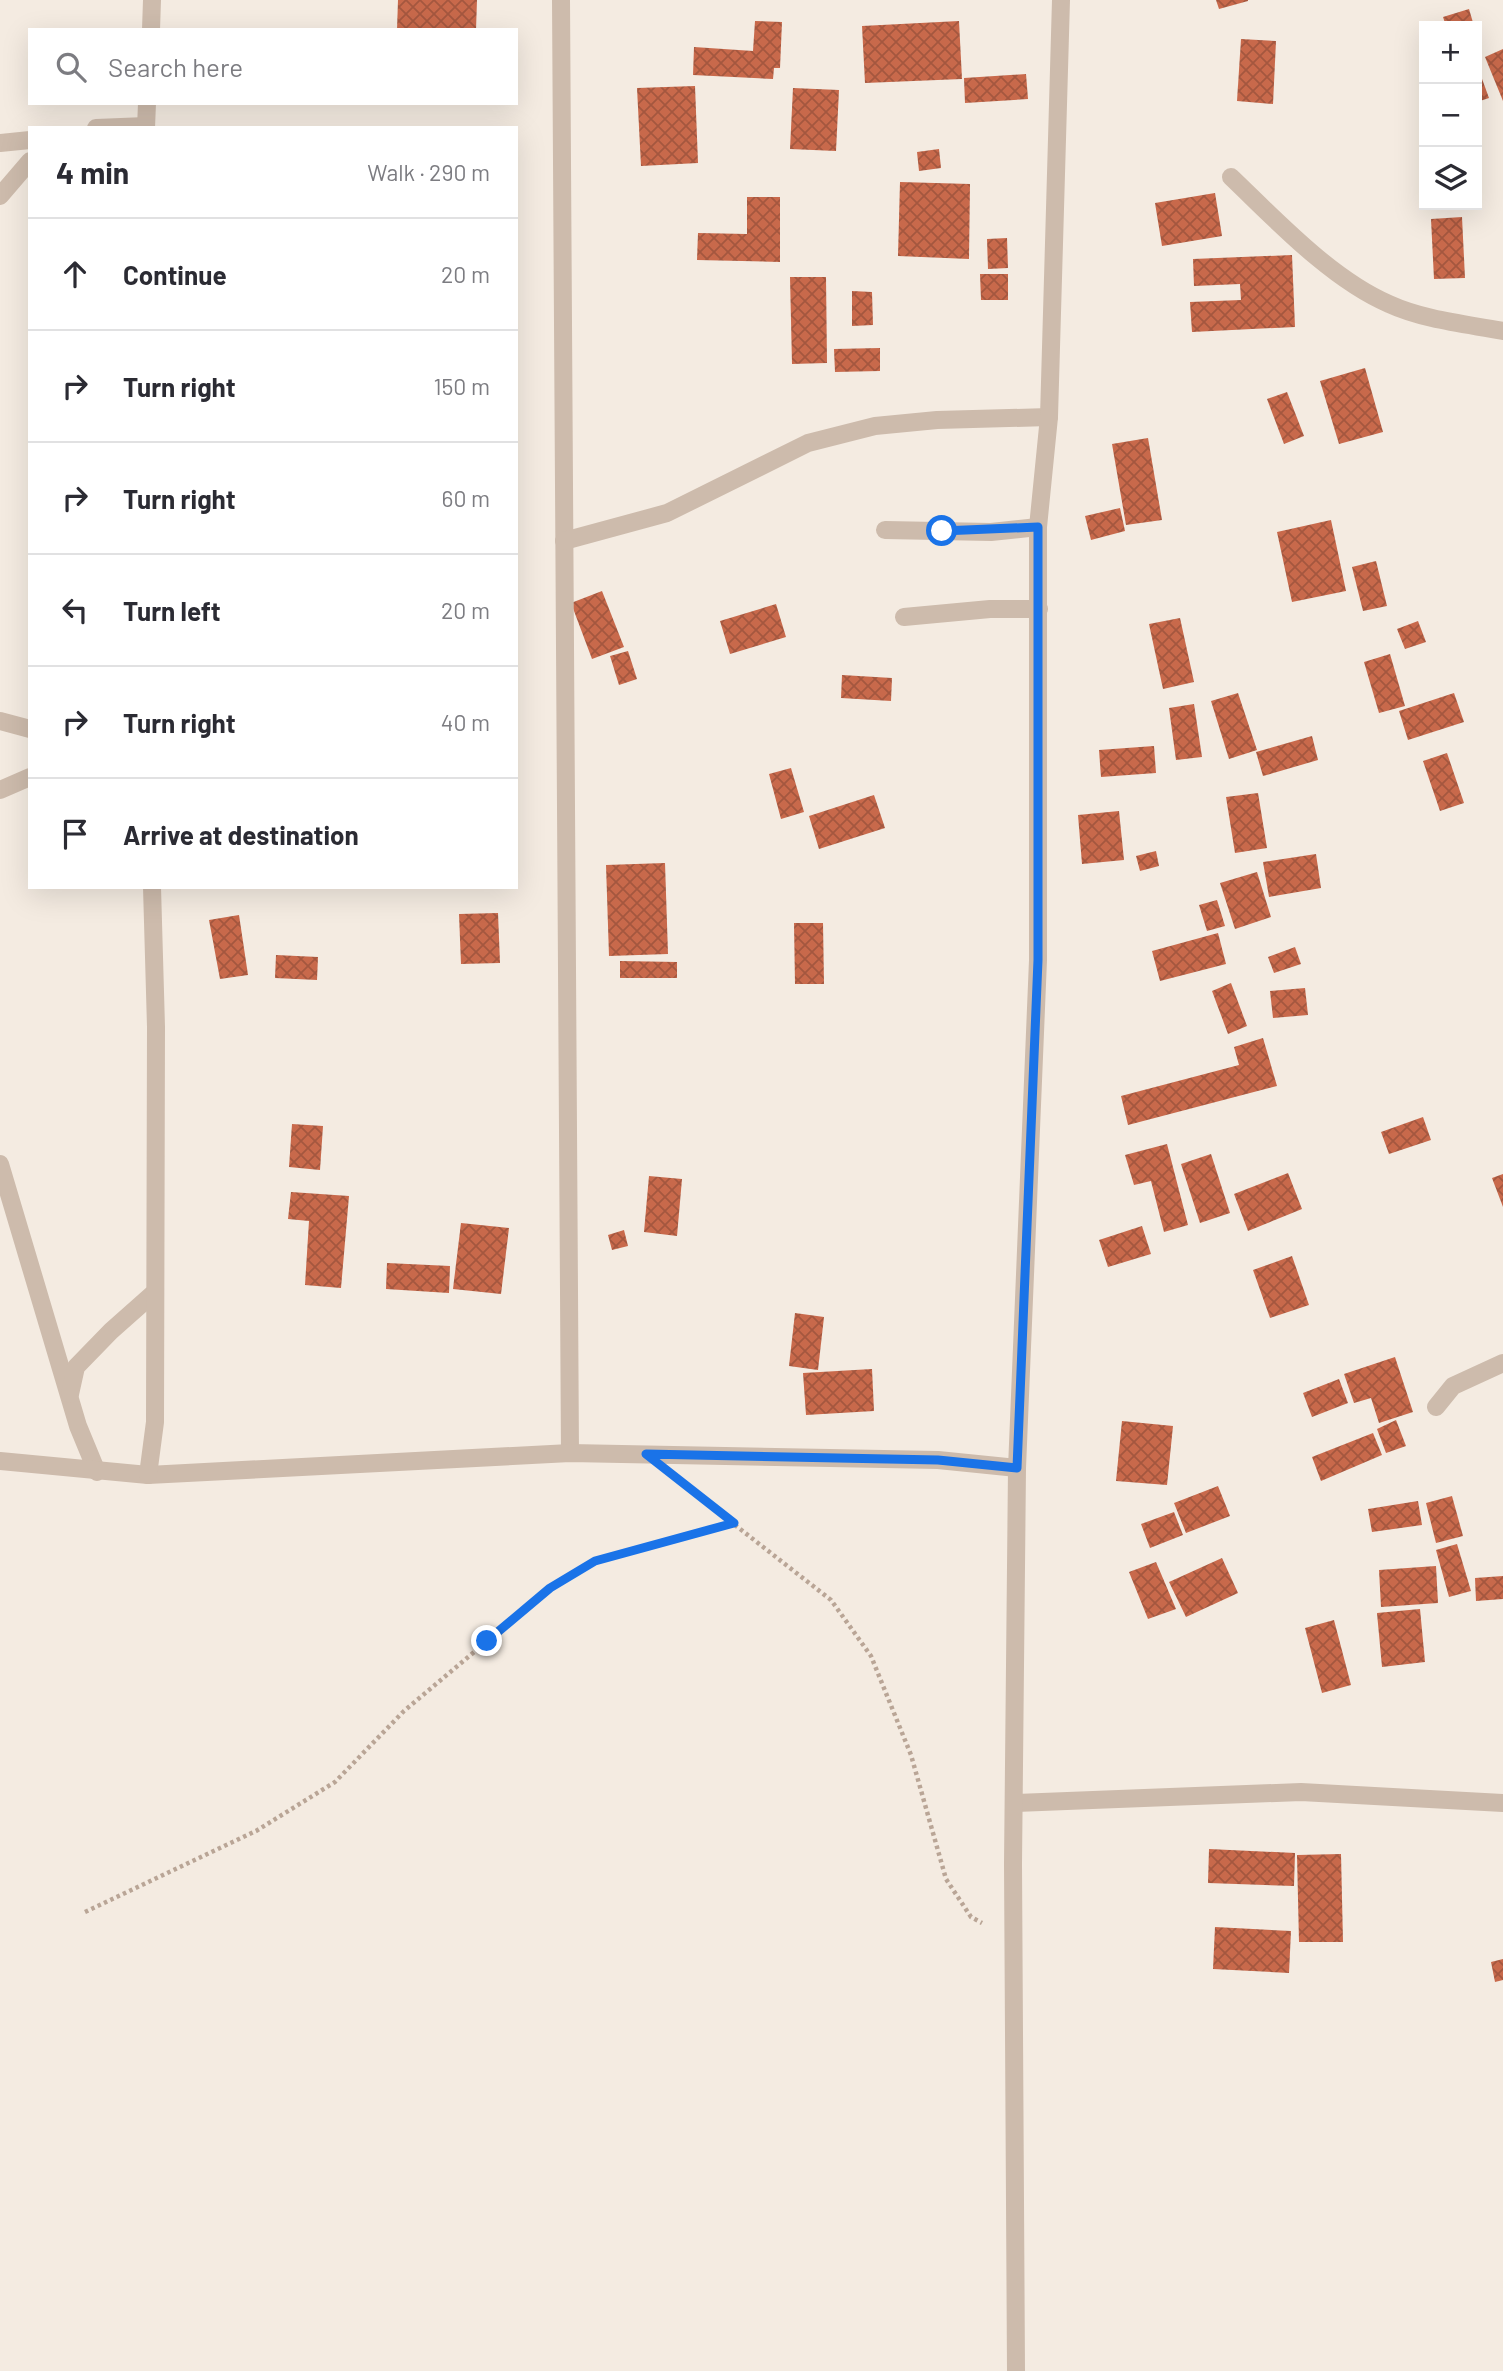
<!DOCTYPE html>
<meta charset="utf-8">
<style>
body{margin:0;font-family:Barlow,sans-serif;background:#f2f2f3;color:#2b2b33}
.controls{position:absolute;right:21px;top:21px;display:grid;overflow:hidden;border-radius:0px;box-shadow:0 7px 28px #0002}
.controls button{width:63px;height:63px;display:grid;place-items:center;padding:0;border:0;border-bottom:2px solid #e1e1e2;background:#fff;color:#2b2b33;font:35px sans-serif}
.stop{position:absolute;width:21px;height:21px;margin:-16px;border:5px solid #1a73e8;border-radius:50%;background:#fff}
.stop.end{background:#1a73e8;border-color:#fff;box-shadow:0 2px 7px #0008}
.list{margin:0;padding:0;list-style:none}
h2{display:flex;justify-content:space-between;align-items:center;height:91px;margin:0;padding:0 28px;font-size:30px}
h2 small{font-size:23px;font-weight:400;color:#7c7c81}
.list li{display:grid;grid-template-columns:46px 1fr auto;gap:21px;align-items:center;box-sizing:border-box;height:112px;padding:0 28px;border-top:2px solid #e1e1e2}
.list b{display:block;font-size:26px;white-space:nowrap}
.list em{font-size:23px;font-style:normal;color:#7c7c81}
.icon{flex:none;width:38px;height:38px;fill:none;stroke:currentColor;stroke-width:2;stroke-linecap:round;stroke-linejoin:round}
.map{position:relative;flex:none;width:1503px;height:2371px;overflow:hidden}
.search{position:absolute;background:#fff;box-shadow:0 7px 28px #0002;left:28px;top:28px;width:490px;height:77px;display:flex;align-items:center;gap:18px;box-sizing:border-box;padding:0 24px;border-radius:0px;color:#7c7c81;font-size:26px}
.panel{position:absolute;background:#fff;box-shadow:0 7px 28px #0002;left:28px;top:126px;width:490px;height:763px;border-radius:0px}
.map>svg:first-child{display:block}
</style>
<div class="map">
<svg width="1503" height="2371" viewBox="0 0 1503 2371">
<defs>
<pattern id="building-cross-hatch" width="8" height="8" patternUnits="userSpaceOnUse" patternTransform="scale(1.75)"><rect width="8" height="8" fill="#c8694b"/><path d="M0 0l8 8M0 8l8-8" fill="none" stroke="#a4573f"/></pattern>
</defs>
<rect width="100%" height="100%" fill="#f4ebe1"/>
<g fill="url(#building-cross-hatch)">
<polygon points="398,0 477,0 476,30 397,30"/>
<polygon points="1216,0 1248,0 1248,1 1219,9"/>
<polygon points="1469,9 1474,26 1446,26 1443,17"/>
<polygon points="755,21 782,22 780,68 774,68 773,79 693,75 694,47 753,51"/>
<polygon points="959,21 962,79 865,83 862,26"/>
<polygon points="1241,39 1276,41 1273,104 1237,101"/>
<polygon points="1503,49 1503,101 1485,57"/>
<polygon points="1477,65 1489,98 1477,102"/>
<polygon points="1026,74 1028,99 965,103 964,78"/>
<polygon points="695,86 698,163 641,166 637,88"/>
<polygon points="793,88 839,90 836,151 790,149"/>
<polygon points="939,149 941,168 919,171 917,152"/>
<polygon points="900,182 970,184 969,259 898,256"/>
<polygon points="1215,193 1222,236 1162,246 1155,203"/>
<polygon points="747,197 780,197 780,262 697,260 698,233 747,234"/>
<polygon points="1462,217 1465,278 1434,279 1431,219"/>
<polygon points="1007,238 1008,268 988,269 987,239"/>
<polygon points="1292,255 1295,327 1192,332 1190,302 1241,300 1240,284 1194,286 1193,259"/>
<polygon points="980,274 1008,274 1008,300 981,300"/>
<polygon points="790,277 826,277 827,363 792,364"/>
<polygon points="852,291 872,292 873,325 852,326"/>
<polygon points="880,348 880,371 835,372 834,349"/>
<polygon points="1365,368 1383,432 1339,444 1320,381"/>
<polygon points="1287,392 1304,436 1284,444 1267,399"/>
<polygon points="1148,438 1162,520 1126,525 1112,444"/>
<polygon points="1120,508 1125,531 1091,540 1085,516"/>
<polygon points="1331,520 1346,591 1292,602 1277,532"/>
<polygon points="1376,561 1387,606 1363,611 1352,567"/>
<polygon points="602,591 624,647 592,659 571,603"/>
<polygon points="776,604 786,637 730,654 720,621"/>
<polygon points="1180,618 1194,682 1163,689 1149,624"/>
<polygon points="1418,621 1426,642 1405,649 1397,629"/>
<polygon points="628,651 637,679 619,685 610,656"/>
<polygon points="1390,654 1405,706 1379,713 1364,662"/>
<polygon points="842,675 892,678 891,701 841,698"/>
<polygon points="1238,693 1257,750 1229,759 1211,701"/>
<polygon points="1454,693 1464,722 1408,740 1399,711"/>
<polygon points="1194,704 1202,757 1176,760 1169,708"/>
<polygon points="1312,736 1318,760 1263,776 1256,752"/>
<polygon points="1154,746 1156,773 1101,777 1099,750"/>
<polygon points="1447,753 1464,803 1440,811 1423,761"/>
<polygon points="791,768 804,812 781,819 769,774"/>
<polygon points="1258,793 1267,848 1235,853 1226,797"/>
<polygon points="874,795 885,828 819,849 809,816"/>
<polygon points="1119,811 1124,860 1082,864 1078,815"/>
<polygon points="1156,851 1159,866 1140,871 1136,856"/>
<polygon points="1316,854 1321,888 1269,897 1263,862"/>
<polygon points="665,863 668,954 609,956 606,865"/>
<polygon points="1257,872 1271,917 1235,929 1220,883"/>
<polygon points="1217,900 1225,926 1207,931 1199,905"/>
<polygon points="498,913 500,963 461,964 459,914"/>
<polygon points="239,915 248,975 220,979 209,920"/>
<polygon points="794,923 823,923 824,984 795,984"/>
<polygon points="1218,933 1226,964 1160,981 1152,951"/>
<polygon points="1295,947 1301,964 1274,973 1268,957"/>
<polygon points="276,955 318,957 317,980 275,978"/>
<polygon points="620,961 677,962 677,978 620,978"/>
<polygon points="1231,983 1247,1026 1228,1034 1212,991"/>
<polygon points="1305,988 1308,1015 1273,1018 1270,991"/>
<polygon points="1263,1038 1277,1086 1128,1125 1121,1096 1239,1065 1234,1047"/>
<polygon points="1423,1117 1431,1140 1389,1154 1381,1132"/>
<polygon points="292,1124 323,1126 320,1170 289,1167"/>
<polygon points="1167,1144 1188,1225 1164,1232 1151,1181 1134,1185 1125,1155"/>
<polygon points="1211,1154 1230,1213 1200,1223 1181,1164"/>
<polygon points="1288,1173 1302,1209 1248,1231 1234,1194"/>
<polygon points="1503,1174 1503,1207 1492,1178"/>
<polygon points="649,1176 682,1179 677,1236 644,1232"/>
<polygon points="291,1192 349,1196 341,1288 305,1285 309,1221 288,1219"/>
<polygon points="461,1223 509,1228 501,1294 453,1289"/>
<polygon points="1142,1226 1151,1254 1108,1267 1099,1240"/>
<polygon points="624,1230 628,1246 612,1250 608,1235"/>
<polygon points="1292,1256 1309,1305 1270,1318 1253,1270"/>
<polygon points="387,1263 450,1266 449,1293 386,1289"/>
<polygon points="795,1313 824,1317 818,1370 789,1366"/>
<polygon points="1395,1357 1413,1412 1379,1423 1371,1398 1354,1403 1344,1374"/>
<polygon points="872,1369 874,1411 806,1415 803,1373"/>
<polygon points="1339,1379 1348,1403 1312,1417 1303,1393"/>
<polygon points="1396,1420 1406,1446 1386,1453 1377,1429"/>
<polygon points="1122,1421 1173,1426 1167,1485 1116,1481"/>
<polygon points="1373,1433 1382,1455 1321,1481 1312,1457"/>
<polygon points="1218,1486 1230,1516 1186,1533 1174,1503"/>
<polygon points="1452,1496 1463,1536 1436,1543 1426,1503"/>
<polygon points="1418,1501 1422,1525 1372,1532 1368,1509"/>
<polygon points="1174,1512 1183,1535 1150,1548 1141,1524"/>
<polygon points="1457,1544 1471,1591 1449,1597 1436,1550"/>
<polygon points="1222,1558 1238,1593 1186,1617 1169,1582"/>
<polygon points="1156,1562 1176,1609 1148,1619 1129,1572"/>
<polygon points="1436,1566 1438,1603 1381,1607 1379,1570"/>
<polygon points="1503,1576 1503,1599 1476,1601 1475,1578"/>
<polygon points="1420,1609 1425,1662 1382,1667 1377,1613"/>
<polygon points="1334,1620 1351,1685 1322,1693 1305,1628"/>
<polygon points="1209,1849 1295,1853 1294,1886 1208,1883"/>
<polygon points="1341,1854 1343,1942 1299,1942 1297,1855"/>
<polygon points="1215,1927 1291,1931 1289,1973 1213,1969"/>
<polygon points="1503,1959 1503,1980 1495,1982 1491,1962"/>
</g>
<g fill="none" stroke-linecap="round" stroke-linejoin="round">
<g stroke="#b9a596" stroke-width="4.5" stroke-dasharray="3.5 3.5" stroke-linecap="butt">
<polyline points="685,1486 831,1600 871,1656 911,1755 946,1879 971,1917 982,1923"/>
<polyline points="85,1912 256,1831 335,1782 404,1711 550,1588 595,1561 734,1523"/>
</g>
<g stroke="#cdbbac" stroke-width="18">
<polyline points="561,0 570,1453"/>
<polyline points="151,30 152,0"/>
<polyline points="96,128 146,126"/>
<polyline points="146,128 147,103"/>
<polyline points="0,143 30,140"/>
<path d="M1231,177C1276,220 1331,279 1389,304C1424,320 1466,324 1503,331"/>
<polyline points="0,196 30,161"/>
<polyline points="885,530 991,532 1038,527"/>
<polyline points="564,541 667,513 808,443 875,426 937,420 1049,417"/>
<polyline points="904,617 990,609 1039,609"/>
<polyline points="0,721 30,729"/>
<polyline points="0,790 30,777"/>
<polyline points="0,1164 78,1426 97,1472"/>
<polyline points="70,1394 76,1367 111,1331 155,1292"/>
<polyline points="1436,1407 1453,1386 1503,1363"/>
<polyline points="0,1461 148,1475 570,1453 938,1460 1017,1468"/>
<polyline points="148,1475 155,1422 156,1027 152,887"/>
<polyline points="1014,1803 1301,1792 1503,1803"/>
<polyline points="1016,2371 1013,1864 1017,1468 1038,960 1038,527 1049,417 1061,0"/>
</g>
</g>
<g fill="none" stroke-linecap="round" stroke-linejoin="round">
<polyline stroke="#1a73e8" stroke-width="9" points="487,1641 550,1588 595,1561 734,1523 646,1454 938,1460 1017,1468 1038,960 1038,527 942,531"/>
</g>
</svg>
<div class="controls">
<button>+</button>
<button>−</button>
<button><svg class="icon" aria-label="layers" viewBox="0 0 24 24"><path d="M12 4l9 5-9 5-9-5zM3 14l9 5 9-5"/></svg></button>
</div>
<div class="stop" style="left:942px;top:531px"></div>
<div class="stop end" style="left:487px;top:1641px"></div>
<div class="search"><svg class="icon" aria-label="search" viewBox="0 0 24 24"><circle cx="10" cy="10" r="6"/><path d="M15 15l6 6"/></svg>Search here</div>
<section class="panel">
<h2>4 min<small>Walk · 290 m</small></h2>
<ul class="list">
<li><svg class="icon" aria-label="ahead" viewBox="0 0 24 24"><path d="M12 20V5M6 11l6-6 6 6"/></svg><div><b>Continue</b></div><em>20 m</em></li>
<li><svg class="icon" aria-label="right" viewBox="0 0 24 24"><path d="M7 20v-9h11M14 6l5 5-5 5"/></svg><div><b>Turn right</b></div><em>150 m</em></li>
<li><svg class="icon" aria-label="right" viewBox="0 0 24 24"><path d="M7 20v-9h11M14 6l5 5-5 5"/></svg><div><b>Turn right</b></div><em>60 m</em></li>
<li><svg class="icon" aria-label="left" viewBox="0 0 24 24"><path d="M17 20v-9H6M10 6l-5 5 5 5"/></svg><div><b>Turn left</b></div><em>20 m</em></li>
<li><svg class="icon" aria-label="right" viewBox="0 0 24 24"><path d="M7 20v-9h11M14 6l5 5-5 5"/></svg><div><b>Turn right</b></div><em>40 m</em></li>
<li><svg class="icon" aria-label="arrive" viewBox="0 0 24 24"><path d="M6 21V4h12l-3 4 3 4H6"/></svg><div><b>Arrive at destination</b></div></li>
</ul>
</section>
</div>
